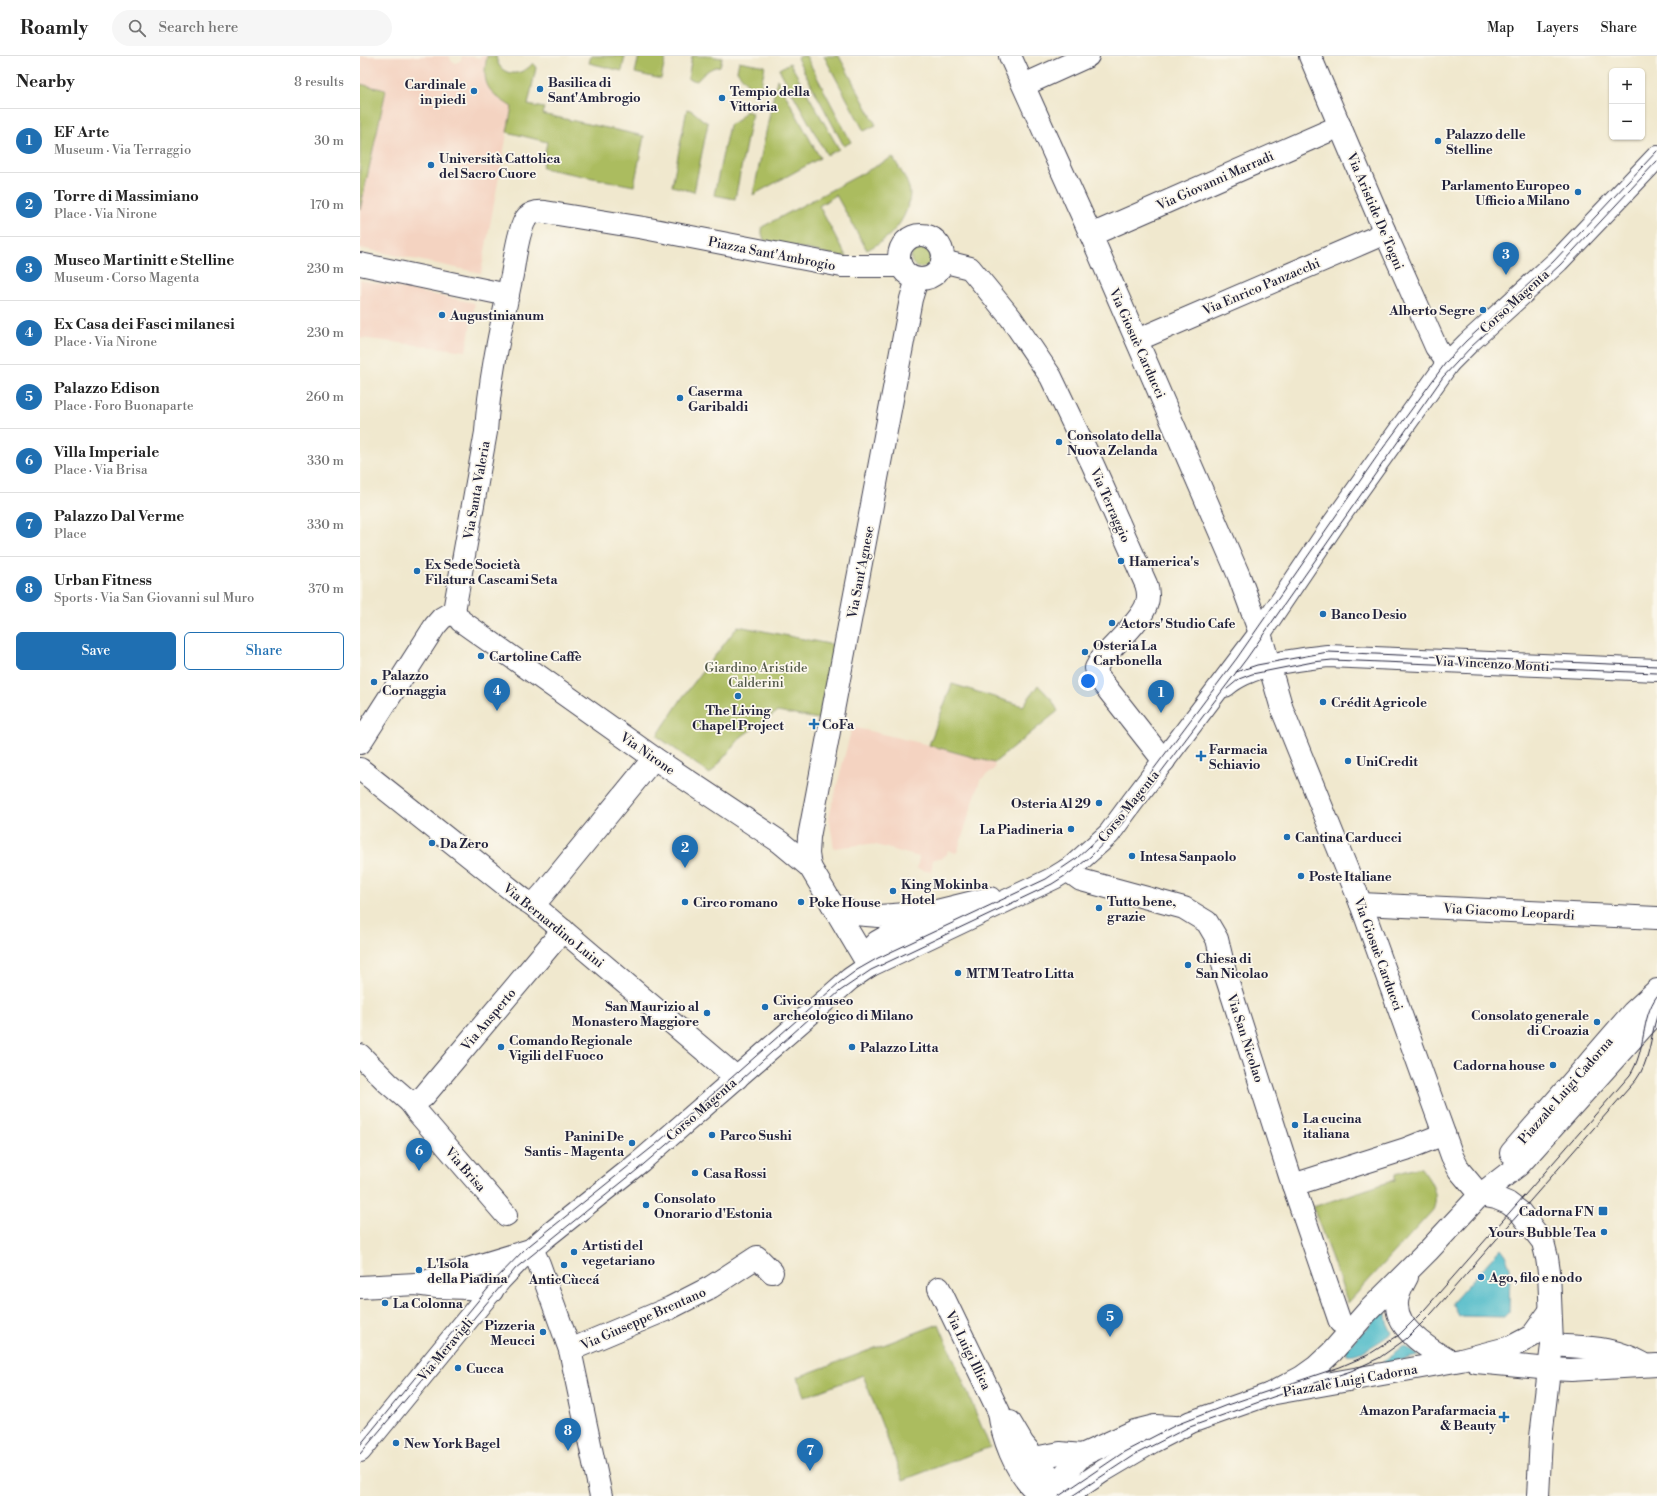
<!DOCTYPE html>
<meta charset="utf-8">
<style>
body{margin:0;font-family:"Libre Bodoni",serif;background:#f6f6f6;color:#222}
.controls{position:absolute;right:12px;top:12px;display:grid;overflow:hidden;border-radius:6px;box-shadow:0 1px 3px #0004}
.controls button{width:36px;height:36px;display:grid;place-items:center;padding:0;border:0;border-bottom:1px solid #e0e0e0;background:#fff;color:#222;font:20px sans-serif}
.you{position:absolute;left:728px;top:625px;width:14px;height:14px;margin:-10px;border:3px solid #fff;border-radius:50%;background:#1a73e8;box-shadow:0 0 0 6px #1a73e833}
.badge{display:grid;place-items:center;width:26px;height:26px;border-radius:50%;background:#1f6fb2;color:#fff;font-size:13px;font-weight:700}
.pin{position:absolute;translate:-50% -33px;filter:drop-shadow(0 1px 2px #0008)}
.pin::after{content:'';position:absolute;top:21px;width:14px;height:12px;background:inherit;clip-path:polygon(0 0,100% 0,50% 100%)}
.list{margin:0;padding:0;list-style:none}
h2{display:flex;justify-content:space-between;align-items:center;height:52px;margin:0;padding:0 16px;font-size:17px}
h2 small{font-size:13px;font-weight:400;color:#767676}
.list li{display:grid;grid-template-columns:26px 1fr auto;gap:12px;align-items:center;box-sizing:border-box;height:64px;padding:0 16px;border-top:1px solid #e0e0e0}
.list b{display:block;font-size:15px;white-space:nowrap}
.list p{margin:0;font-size:13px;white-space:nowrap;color:#767676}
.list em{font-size:13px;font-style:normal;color:#767676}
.actions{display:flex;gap:8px;padding:12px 16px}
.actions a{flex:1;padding:9px 0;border:1px solid #1f6fb2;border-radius:6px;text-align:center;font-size:14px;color:#1f6fb2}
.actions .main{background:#1f6fb2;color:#fff}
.icon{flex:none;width:22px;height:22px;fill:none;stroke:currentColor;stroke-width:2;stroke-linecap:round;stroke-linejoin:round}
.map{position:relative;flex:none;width:1297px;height:1440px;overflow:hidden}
header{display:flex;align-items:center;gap:24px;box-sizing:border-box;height:56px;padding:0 20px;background:#fff;border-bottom:1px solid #e0e0e0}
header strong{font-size:19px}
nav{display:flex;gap:22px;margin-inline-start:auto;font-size:14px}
.search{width:280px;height:36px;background:#f6f6f6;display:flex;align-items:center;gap:10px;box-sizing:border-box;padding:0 14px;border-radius:22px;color:#767676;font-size:15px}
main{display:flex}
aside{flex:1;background:#fff}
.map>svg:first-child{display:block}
</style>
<header>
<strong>Roamly</strong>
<div class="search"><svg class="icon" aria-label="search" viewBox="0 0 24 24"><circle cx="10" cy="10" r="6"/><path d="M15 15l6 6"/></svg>Search here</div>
<nav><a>Map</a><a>Layers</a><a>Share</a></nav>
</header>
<main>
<aside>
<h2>Nearby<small>8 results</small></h2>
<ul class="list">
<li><span class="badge">1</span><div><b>EF Arte</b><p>Museum · Via Terraggio</p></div><em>30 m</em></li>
<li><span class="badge">2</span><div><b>Torre di Massimiano</b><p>Place · Via Nirone</p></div><em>170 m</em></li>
<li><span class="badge">3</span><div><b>Museo Martinitt e Stelline</b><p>Museum · Corso Magenta</p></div><em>230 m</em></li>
<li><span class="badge">4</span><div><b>Ex Casa dei Fasci milanesi</b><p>Place · Via Nirone</p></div><em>230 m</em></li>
<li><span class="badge">5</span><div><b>Palazzo Edison</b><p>Place · Foro Buonaparte</p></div><em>260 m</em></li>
<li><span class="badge">6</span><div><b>Villa Imperiale</b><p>Place · Via Brisa</p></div><em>330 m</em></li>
<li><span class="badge">7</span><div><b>Palazzo Dal Verme</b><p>Place</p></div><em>330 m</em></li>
<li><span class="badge">8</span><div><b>Urban Fitness</b><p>Sports · Via San Giovanni sul Muro</p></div><em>370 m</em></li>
</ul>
<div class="actions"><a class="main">Save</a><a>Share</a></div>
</aside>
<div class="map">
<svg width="1297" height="1440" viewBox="0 0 1297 1440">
<rect width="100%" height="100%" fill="#fbf7ec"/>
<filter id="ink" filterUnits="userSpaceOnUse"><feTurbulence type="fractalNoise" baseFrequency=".025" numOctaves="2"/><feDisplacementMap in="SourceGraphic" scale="8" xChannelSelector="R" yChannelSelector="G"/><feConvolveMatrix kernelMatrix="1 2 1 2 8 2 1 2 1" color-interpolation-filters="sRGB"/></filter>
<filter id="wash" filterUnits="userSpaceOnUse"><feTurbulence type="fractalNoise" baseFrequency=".012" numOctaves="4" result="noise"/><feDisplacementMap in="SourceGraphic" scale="16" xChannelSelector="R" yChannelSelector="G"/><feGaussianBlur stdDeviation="0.9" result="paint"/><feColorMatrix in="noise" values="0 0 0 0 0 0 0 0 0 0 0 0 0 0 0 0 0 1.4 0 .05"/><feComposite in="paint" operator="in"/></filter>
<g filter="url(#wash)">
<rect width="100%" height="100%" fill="#f0e8ce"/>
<g fill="#f4d3c1">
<polygon points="0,0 89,0 92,6 96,7 101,4 102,0 120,2 121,0 127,0 124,15 145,46 152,51 121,217 0,192"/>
<polygon points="0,224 115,247 106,295 0,282"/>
<polygon points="492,671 569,689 634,707 635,712 620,724 598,794 596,797 588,794 587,798 581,803 573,803 571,816 557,813 559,801 516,789 508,788 474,792 469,761"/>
</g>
<g fill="#abbc5f" stroke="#666f4d">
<path d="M127,0H136C139,22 162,21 173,7L176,12L168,49L184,52L182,58L284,80L274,130L182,112L187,86L147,76L152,51C128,36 121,29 127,0Z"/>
<polygon points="231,0 265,0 262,15 229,7"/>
<polygon points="279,0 306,0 301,23 275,17"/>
<path d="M332,0H349L362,2L360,10C349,12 344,17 337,25L328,23Z"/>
<polygon points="442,0 446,0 491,86 484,90 437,2"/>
<polygon points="464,0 479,0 516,69 504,75"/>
<polygon points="379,5 405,10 399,39 391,37 388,29 377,15"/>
<polygon points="430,7 479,93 467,99 419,13"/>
<polygon points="417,23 460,102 393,139"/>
<polygon points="0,28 26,34 0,154"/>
<path d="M327,53C336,55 339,63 348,67L334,136L312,130Z"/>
<polygon points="386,55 392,57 375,143 354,139 369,69 378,64"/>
<path d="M533,101C538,111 546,121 549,132C551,139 549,146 547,153C539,174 526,184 507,194L476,139L459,150L487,202L404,184L402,178V171Z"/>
<circle cx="561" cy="202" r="10"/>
<polygon points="378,570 474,589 459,663 417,656 382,680 350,718 297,680 322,642"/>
<polygon points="592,628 663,650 678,629 692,644 698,655 634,707 569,689"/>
<path d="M1060,1111C1070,1123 1080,1138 1073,1154L988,1247L953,1151L1035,1124V1118Z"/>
<polygon points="579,1268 630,1391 543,1424 503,1319 444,1341 438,1321"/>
</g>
<g fill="#4dbac8" stroke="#386e82">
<polygon points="1140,1193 1146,1201 1150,1211 1149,1256 1144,1261 1099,1260 1092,1247"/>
<path d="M1025,1253L1027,1266L1032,1277C1023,1283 998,1302 987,1298L986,1293Z"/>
<polygon points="1044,1290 1058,1300 1017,1310"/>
</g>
</g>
<g filter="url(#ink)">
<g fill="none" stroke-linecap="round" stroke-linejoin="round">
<defs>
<g id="minor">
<polyline points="650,0 731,179 879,520 900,577 922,653 1001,848 1092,1100 1099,1114 1120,1139 1136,1142 1148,1147 1160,1156 1183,1186 1187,1202 1189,1216 1192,1289 1181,1381 1178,1440"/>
<polyline points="950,0 1024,174 1076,291 1088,307"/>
<polyline points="664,29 728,0"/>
<polyline points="731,179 980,70"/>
<circle cx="561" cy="201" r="22"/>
<path d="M582,205L610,212L651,262L691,321L733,409L786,528C788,534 789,540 787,547C783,563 753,590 741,603L736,612L738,621L804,705"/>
<polyline points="0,208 148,239"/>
<polyline points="777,284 1014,182 1024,174"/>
<polyline points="94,555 101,565 294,702 420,786 450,811 509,910"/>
<path d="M865,630C890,608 935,604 968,600L1297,614"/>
<path d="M0,687L75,570L82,562L94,555L126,376C129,324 141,271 152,219C155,202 157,181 164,166C168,157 177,155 185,156L284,172L482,210H541"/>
<polyline points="0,713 163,843 173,849 377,1022"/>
<polyline points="450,811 448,798 449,781 551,243 557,223"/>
<polyline points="707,814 721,824 824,852 847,866 857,883 866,920 930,1120 980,1266"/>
<polyline points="472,848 494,858 519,860 561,857"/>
<polyline points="1001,848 1297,862"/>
<polyline points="173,849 183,838 294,702"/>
<polyline points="509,910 512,891 517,886 538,874 573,856 630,842"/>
<polyline points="0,999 28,1027 50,1046 58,1057 146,1159"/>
<polyline points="50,1046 57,1045 64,1040 203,874"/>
<polyline points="1151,1097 1273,956 1297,934"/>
<polyline points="933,1129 1046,1093 1084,1078"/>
<polyline points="172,1193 179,1208 210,1294 241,1440"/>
<path d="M1047,1221C1042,1230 1036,1240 1037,1250C1038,1275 1072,1295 1090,1305"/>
<polyline points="68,1225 167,1195"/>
<polyline points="0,1231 56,1228 77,1231 108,1232 132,1235"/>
<path d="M579,1232L639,1356C642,1380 655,1416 674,1433C677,1436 681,1438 685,1440"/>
<path d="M1192,1289C1227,1292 1250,1290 1282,1307"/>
<polyline points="210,1294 310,1252 351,1231 397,1201 412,1216"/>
<polyline points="1116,1306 1190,1313 1211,1314 1297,1309"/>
<polyline points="910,1338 942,1321 956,1311 972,1296 1007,1256 1068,1195 1120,1139 1159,1109 1297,955"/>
<polyline points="650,1366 663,1388 690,1420 695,1440"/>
<polyline points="0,1395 140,1224 159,1204 187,1180 281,1105 490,923 509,910 694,822 712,811 749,778 771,748 900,577 974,467 1088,307 1108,287 1198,205 1297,101"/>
<polyline points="674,1402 700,1397 722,1399"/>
<polyline points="698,1440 702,1421 722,1399 775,1375 795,1370 815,1371"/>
<polyline points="706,1440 743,1415 792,1386 831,1366 910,1338 1101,1304 1151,1291 1172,1280 1190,1255"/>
</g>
</defs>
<use href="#minor" stroke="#414051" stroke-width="24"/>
<use href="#minor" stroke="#fff" stroke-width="22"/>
<g stroke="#22223b" stroke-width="1">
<polyline points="876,616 897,609 968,596 1297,610"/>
<polyline points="867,633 879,623 892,618 953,606 972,604 1297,617"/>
<polyline points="0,1389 135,1224 165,1193 295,1089 479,927 497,914 518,902 686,823 717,802 740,781 763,754 877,602 1018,399 1087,305 1106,285 1193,206 1297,95"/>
<polyline points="0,1398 156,1212 277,1114 363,1040 480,935 511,914 692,828 711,816 730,801 761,769 887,602 1083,321 1111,291 1200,209 1297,105"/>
<path d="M699,1440L764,1396L816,1369L867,1349L980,1311L1008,1299L1039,1279L1065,1253L1270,1019C1287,993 1280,963 1297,940"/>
<path d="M712,1440L774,1399L827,1372L913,1341L991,1315L1019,1302L1046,1283L1072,1257L1276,1024C1290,1005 1290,982 1297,960"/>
</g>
</g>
</g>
<g fill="#1f6fb2" stroke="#fbf7ec" stroke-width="1.5">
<circle cx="180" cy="33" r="4"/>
<circle cx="114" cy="35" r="4"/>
<circle cx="362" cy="42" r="4"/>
<circle cx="1078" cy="85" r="4"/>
<circle cx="71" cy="109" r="4"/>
<circle cx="1218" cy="136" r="4"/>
<circle cx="1123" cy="254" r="4"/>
<circle cx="82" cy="259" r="4"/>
<circle cx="320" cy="342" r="4"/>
<circle cx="699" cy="386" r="4"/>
<circle cx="761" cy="505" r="4"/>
<circle cx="57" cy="515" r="4"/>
<circle cx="963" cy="558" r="4"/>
<circle cx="752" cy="567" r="4"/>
<circle cx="725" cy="596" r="4"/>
<circle cx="121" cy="600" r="4"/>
<circle cx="14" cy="626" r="4"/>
<circle cx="378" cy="640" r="4"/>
<circle cx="963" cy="646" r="4"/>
<path d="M452 662h4v4h4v4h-4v4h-4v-4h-4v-4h4z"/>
<path d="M839 694h4v4h4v4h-4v4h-4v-4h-4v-4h4z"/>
<circle cx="988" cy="705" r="4"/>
<circle cx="739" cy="747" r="4"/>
<circle cx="711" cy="773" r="4"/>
<circle cx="927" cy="781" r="4"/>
<circle cx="72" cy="787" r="4"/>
<circle cx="772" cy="800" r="4"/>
<circle cx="941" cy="820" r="4"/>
<circle cx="533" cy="835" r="4"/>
<circle cx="325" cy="846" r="4"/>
<circle cx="441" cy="846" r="4"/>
<circle cx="739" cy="852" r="4"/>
<circle cx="828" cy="909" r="4"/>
<circle cx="598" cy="917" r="4"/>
<circle cx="405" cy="951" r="4"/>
<circle cx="347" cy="957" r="4"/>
<circle cx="1237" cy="966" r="4"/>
<circle cx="141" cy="991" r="4"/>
<circle cx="492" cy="991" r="4"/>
<circle cx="1193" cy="1009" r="4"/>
<circle cx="935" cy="1069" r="4"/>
<circle cx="352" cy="1079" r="4"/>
<circle cx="272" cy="1087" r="4"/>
<circle cx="335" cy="1117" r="4"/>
<circle cx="286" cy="1149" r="4"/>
<rect x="1238" y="1150" width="10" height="10" rx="2"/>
<circle cx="1244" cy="1176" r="4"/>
<circle cx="214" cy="1196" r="4"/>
<circle cx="204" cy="1209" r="4"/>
<circle cx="59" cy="1214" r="4"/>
<circle cx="1121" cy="1221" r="4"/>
<circle cx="25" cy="1247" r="4"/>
<circle cx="183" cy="1276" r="4"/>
<circle cx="98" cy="1312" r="4"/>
<path d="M1142 1355h4v4h4v4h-4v4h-4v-4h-4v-4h4z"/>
<circle cx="36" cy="1387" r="4"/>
</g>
<g text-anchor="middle" stroke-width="3.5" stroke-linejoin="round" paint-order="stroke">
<g font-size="13" font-weight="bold" fill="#22223b" stroke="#fbf7ec" text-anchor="start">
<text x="188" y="31">Basilica di<tspan x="188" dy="15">Sant'Ambrogio</tspan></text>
<text x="106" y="33" text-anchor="end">Cardinale<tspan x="106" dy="15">in piedi</tspan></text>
<text x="370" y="40">Tempio della<tspan x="370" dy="15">Vittoria</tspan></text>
<text x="1086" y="83">Palazzo delle<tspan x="1086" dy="15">Stelline</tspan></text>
<text x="79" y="107">Università Cattolica<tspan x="79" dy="15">del Sacro Cuore</tspan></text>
<text x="1210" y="134" text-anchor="end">Parlamento Europeo<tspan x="1210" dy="15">Ufficio a Milano</tspan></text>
<text x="1115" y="259" text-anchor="end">Alberto Segre</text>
<text x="90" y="264">Augustinianum</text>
<text x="328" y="340">Caserma<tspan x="328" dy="15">Garibaldi</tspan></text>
<text x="707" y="384">Consolato della<tspan x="707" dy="15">Nuova Zelanda</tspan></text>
<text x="769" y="510">Hamerica's</text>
<text x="65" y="513">Ex Sede Società<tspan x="65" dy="15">Filatura Cascami Seta</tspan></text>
<text x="971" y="563">Banco Desio</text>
<text x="760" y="572">Actors' Studio Cafe</text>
<text x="733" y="594">Osteria La<tspan x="733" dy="15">Carbonella</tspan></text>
<text x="129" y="605">Cartoline Caffè</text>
<text x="22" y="624">Palazzo<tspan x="22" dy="15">Cornaggia</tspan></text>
<text x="971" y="651">Crédit Agricole</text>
<text x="378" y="659" text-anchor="middle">The Living<tspan x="378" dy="15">Chapel Project</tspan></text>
<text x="462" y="673">CoFa</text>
<text x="849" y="698">Farmacia<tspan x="849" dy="15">Schiavio</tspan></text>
<text x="996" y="710">UniCredit</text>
<text x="731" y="752" text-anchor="end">Osteria Al 29</text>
<text x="703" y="778" text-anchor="end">La Piadineria</text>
<text x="935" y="786">Cantina Carducci</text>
<text x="80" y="792">Da Zero</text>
<text x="780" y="805">Intesa Sanpaolo</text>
<text x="949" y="825">Poste Italiane</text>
<text x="541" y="833">King Mokinba<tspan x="541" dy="15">Hotel</tspan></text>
<text x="747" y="850">Tutto bene,<tspan x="747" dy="15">grazie</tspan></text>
<text x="333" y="851">Circo romano</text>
<text x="449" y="851">Poke House</text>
<text x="836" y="907">Chiesa di<tspan x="836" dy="15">San Nicolao</tspan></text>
<text x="606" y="922">MTM Teatro Litta</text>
<text x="413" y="949">Civico museo<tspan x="413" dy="15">archeologico di Milano</tspan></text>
<text x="339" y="955" text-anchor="end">San Maurizio al<tspan x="339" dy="15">Monastero Maggiore</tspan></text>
<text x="1229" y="964" text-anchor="end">Consolato generale<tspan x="1229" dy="15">di Croazia</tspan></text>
<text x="149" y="989">Comando Regionale<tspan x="149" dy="15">Vigili del Fuoco</tspan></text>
<text x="500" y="996">Palazzo Litta</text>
<text x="1185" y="1014" text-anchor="end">Cadorna house</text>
<text x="943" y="1067">La cucina<tspan x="943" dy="15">italiana</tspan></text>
<text x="360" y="1084">Parco Sushi</text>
<text x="264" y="1085" text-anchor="end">Panini De<tspan x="264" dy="15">Santis - Magenta</tspan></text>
<text x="343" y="1122">Casa Rossi</text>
<text x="294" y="1147">Consolato<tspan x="294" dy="15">Onorario d'Estonia</tspan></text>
<text x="1234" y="1160" text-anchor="end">Cadorna FN</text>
<text x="1236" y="1181" text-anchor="end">Yours Bubble Tea</text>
<text x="222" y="1194">Artisti del<tspan x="222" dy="15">vegetariano</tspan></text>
<text x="67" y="1212">L'Isola<tspan x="67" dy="15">della Piadina</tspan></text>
<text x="1129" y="1226">Ago, filo e nodo</text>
<text x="204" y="1228" text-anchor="middle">AnticCùccá</text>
<text x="33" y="1252">La Colonna</text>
<text x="175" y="1274" text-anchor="end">Pizzeria<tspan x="175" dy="15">Meucci</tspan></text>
<text x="106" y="1317">Cucca</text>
<text x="1136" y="1359" text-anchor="end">Amazon Parafarmacia<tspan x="1136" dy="15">&amp; Beauty</tspan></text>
<text x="44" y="1392">New York Bagel</text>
</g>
<g font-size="13" fill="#22223b" stroke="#fbf7ec">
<text transform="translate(855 124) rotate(-24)" y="5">Via Giovanni Marradi</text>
<text transform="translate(1016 155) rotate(67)" y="5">Via Aristide De Togni</text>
<text transform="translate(412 197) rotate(11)" y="5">Piazza Sant'Ambrogio</text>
<text transform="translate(901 230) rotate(-23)" y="5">Via Enrico Panzacchi</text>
<text transform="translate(1154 245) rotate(-42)" y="5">Corso Magenta</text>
<text transform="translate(778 287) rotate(66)" y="5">Via Giosuè Carducci</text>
<text transform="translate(116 434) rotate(-80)" y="5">Via Santa Valeria</text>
<text transform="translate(751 449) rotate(66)" y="5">Via Terraggio</text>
<text transform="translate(500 516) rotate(-79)" y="5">Via Sant'Agnese</text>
<text transform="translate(1132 607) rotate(3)" y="5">Via Vincenzo Monti</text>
<text transform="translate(288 697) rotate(35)" y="5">Via Nirone</text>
<text transform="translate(768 750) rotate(-51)" y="5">Corso Magenta</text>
<text transform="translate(1149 855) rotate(3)" y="5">Via Giacomo Leopardi</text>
<text transform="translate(194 869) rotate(39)" y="5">Via Bernardino Luini</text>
<text transform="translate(1019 898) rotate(70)" y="5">Via Giosuè Carducci</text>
<text transform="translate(128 963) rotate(-50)" y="5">Via Ansperto</text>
<text transform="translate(886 982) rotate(72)" y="5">Via San Nicolao</text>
<text transform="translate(1205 1034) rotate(-49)" y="5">Piazzale Luigi Cadorna</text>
<text transform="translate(341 1053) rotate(-41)" y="5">Corso Magenta</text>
<text transform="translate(106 1113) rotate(49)" y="5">Via Brisa</text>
<text transform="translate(283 1262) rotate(-24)" y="5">Via Giuseppe Brentano</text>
<text transform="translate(85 1293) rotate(-50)" y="5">Via Meravigli</text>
<text transform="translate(609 1294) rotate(64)" y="5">Via Luigi Illica</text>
<text transform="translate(990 1324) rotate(-10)" y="5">Piazzale Luigi Cadorna</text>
</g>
<g font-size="13" fill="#525848" stroke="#fbf7ec">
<text x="396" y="616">Giardino Aristide<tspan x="396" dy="15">Calderini</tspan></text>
</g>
</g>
</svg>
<div class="controls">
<button>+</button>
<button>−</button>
</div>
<div class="you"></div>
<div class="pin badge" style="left:801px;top:657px">1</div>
<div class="pin badge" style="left:325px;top:812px">2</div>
<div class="pin badge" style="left:1146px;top:219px">3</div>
<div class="pin badge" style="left:137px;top:655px">4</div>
<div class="pin badge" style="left:750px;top:1281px">5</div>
<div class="pin badge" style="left:59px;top:1115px">6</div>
<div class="pin badge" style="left:450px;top:1415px">7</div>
<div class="pin badge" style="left:208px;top:1395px">8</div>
</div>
</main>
